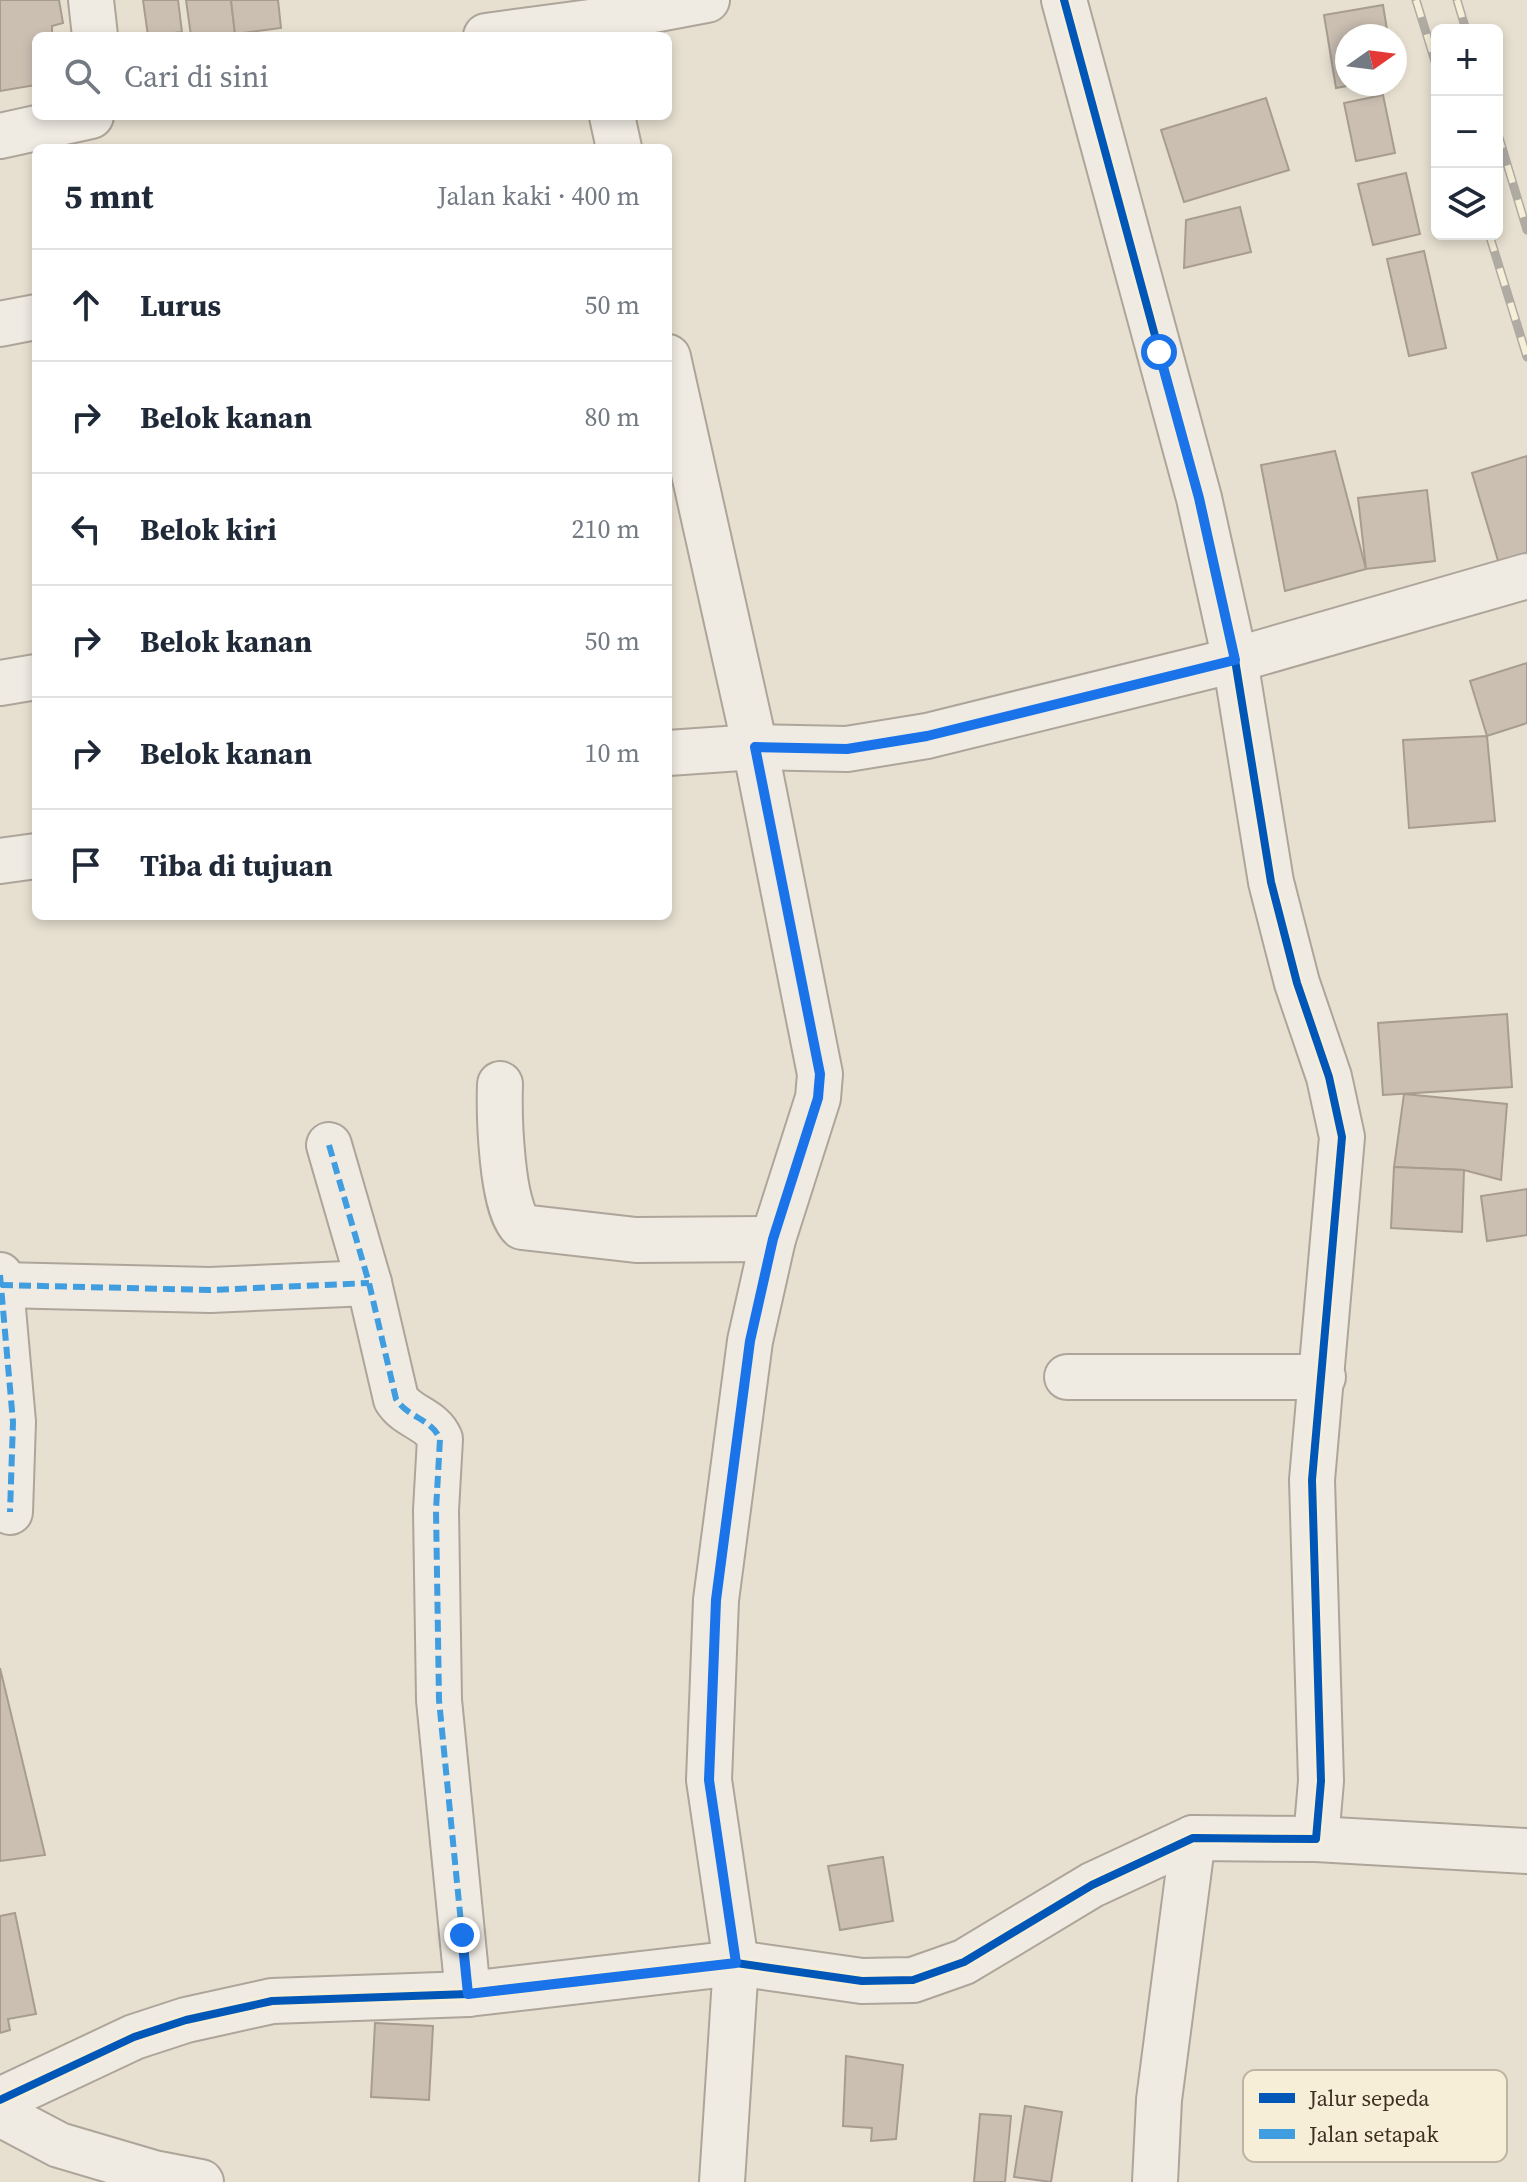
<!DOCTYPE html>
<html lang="id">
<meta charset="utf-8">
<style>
body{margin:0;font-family:"Source Serif 4",serif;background:#f6f6f7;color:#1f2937}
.controls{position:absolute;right:24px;top:24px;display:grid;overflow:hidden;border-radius:12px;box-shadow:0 4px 12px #0003}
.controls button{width:72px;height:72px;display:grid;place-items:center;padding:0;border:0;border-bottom:2px solid #e0e1e3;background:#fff;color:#1f2937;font:40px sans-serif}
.compass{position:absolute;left:1335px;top:24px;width:72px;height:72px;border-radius:50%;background:#fff;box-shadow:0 4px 12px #0003;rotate:76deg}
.stop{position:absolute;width:24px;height:24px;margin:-18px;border:6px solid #1a73e8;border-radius:50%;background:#fff}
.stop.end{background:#1a73e8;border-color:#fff;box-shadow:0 2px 8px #0008}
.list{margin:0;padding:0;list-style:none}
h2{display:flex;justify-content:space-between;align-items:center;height:104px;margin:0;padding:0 32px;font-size:34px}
h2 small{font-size:26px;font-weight:400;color:#747a83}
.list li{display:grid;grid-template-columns:52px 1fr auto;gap:24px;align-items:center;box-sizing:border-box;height:112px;padding:0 32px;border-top:2px solid #e0e1e3}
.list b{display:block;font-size:30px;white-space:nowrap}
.list em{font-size:26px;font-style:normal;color:#747a83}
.icon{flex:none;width:44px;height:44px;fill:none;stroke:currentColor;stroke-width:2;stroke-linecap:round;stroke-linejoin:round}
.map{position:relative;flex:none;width:1527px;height:2182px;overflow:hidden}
.search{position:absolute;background:#fff;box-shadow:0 4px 12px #0003;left:32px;top:32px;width:640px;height:88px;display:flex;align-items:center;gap:20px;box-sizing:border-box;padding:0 28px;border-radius:12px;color:#747a83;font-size:30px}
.panel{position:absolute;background:#fff;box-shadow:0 4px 12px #0003;left:32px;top:144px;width:640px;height:776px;border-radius:12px}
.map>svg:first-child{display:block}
</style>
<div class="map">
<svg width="1527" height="2182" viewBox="0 0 1527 2182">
<rect width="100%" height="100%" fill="#e7e0d1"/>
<g fill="#cbbfb2" stroke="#a89c90" stroke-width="2">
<polygon points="0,0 59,0 63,23 52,26 52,36 36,36 36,85 0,91"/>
<polygon points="143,0 178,0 182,32 148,36"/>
<polygon points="186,0 231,0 235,34 191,36"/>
<polygon points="231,0 278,0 281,28 235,34"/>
<polygon points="1383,5 1388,36 1347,36 1347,84 1358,84 1336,88 1324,15"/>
<polygon points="1383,95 1395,153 1356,161 1344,103"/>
<polygon points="1266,98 1289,170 1184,202 1161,130"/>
<polygon points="1406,173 1420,234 1373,245 1358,184"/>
<polygon points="1240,207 1251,252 1184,268 1186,220"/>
<polygon points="1424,251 1446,348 1409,356 1387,259"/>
<polygon points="1335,451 1366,569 1285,591 1261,465"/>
<polygon points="1527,456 1527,555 1499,564 1472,473"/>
<polygon points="1427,490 1435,561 1366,569 1358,498"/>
<polygon points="1527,663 1527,723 1487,736 1470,681"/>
<polygon points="1487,736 1495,821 1409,828 1403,740"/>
<polygon points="1507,1014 1512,1087 1383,1095 1378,1023"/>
<polygon points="1404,1094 1507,1104 1501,1180 1464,1170 1394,1167"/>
<polygon points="1394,1167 1464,1170 1462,1232 1391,1228"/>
<polygon points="1527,1189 1527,1235 1487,1241 1481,1196"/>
<polygon points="0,1668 45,1855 0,1861"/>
<polygon points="883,1857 893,1921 840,1930 828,1866"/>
<polygon points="15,1913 36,2014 8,2019 10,2030 0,2033 0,1916"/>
<polygon points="375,2023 433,2026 429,2100 371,2097"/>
<polygon points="846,2056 903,2065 896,2139 871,2141 872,2128 843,2126"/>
<polygon points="1025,2106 1062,2112 1051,2182 1014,2177"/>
<polygon points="980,2114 1011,2116 1005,2182 974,2182"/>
</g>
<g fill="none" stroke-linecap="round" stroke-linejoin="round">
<defs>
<g id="minor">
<polyline points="91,0 95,36"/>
<polyline points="486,36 590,22 707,0"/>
<polyline points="612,116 619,148"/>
<polyline points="0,136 91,116"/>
<polyline points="0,324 36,317"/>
<polyline points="668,357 755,747 820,1074 818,1098 773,1239 750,1341 716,1600 709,1780 736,1963 722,2182"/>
<polyline points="0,683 36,677"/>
<polyline points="668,753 755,747 847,749 927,736 1235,660 1527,576"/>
<polyline points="0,861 36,856"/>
<path d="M500,1084C499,1113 501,1209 522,1227L636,1240L773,1239"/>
<path d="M329,1145L369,1283L396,1399C408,1418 431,1418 440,1439L436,1510L439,1700L468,1994"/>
<polyline points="0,1275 13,1422 10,1512"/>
<polyline points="1,1285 210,1290 369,1283"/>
<polyline points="1067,1377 1323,1377"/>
<polyline points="1316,1839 1527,1851"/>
<polyline points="0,2100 134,2037 186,2020 272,2001 468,1994 736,1963 862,1981 913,1980 964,1962 1092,1885 1193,1838 1316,1839 1321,1781 1312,1480 1342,1137 1329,1077 1297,983 1271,882 1235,660 1199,498 1064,0"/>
<polyline points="0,2114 59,2145 154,2173 201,2182"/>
<polyline points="1155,2182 1159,2100 1193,1838"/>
</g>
</defs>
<use href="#minor" stroke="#ada599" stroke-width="48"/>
<use href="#minor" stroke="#efebe3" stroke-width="44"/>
<defs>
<g id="rail">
<polyline points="1416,0 1437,68"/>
<polyline points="1457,0 1466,30"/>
<polyline points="1497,131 1527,230"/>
<polyline points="1489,234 1527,357"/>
</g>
</defs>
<use href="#rail" stroke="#afaaa2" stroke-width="9"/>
<use href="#rail" stroke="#f7eed8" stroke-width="6" stroke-dasharray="18" stroke-linecap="butt"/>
<g stroke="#3f9de0" stroke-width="6" stroke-dasharray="12 6" stroke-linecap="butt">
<path d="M329,1145L369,1283L396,1399C408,1418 431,1418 440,1439L436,1510L439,1700L468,1994"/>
<polyline points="0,1275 13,1422 10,1512"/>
<polyline points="1,1285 210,1290 369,1283"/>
</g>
<defs>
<polyline id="cycleway" points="0,2100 134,2037 186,2020 272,2001 468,1994 736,1963 862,1981 913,1980 964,1962 1092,1885 1193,1838 1316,1839 1321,1781 1312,1480 1342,1137 1329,1077 1297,983 1271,882 1235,660 1199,498 1064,0"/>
</defs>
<use href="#cycleway" stroke="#f7eed8" stroke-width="13"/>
<use href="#cycleway" stroke="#0057b8" stroke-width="8"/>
</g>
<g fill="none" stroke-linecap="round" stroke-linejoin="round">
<polyline stroke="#1a73e8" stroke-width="10" points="462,1935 468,1994 736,1963 709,1780 716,1600 750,1341 773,1239 818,1098 820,1074 755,747 847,749 927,736 1235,660 1199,498 1159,352"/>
</g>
<rect x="1243" y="2070" width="264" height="92" rx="12" fill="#f7eed8" stroke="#bfb4a1" stroke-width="2"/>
<rect x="1259" y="2093" width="36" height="10" fill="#0057b8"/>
<rect x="1259" y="2129" width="36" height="10" fill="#3f9de0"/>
<g font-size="22" fill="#3d2e20">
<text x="1309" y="2106">Jalur sepeda</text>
<text x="1309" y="2142">Jalan setapak</text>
</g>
</svg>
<div class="controls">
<button>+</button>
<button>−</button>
<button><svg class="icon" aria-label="layers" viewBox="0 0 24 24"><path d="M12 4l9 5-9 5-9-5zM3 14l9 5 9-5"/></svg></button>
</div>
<svg class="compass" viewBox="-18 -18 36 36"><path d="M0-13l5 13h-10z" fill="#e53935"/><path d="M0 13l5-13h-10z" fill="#747a83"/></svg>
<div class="stop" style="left:1159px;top:352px"></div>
<div class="stop end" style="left:462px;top:1935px"></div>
<div class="search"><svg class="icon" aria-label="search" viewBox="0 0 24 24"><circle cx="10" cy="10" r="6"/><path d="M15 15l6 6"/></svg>Cari di sini</div>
<section class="panel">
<h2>5 mnt<small>Jalan kaki · 400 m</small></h2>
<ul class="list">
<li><svg class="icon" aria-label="ahead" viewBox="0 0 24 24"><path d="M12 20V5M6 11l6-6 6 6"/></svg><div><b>Lurus</b></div><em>50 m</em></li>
<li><svg class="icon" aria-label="right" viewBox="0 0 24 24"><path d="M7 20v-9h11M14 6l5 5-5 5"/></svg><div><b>Belok kanan</b></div><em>80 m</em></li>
<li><svg class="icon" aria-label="left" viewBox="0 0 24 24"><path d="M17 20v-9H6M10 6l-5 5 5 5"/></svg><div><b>Belok kiri</b></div><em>210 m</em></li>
<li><svg class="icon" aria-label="right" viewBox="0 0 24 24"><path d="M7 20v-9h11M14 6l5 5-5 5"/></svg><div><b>Belok kanan</b></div><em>50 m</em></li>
<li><svg class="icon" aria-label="right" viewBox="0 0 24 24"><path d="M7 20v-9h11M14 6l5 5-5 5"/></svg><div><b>Belok kanan</b></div><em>10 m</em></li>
<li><svg class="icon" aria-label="arrive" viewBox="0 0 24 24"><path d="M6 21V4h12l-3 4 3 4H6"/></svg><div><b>Tiba di tujuan</b></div></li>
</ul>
</section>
</div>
